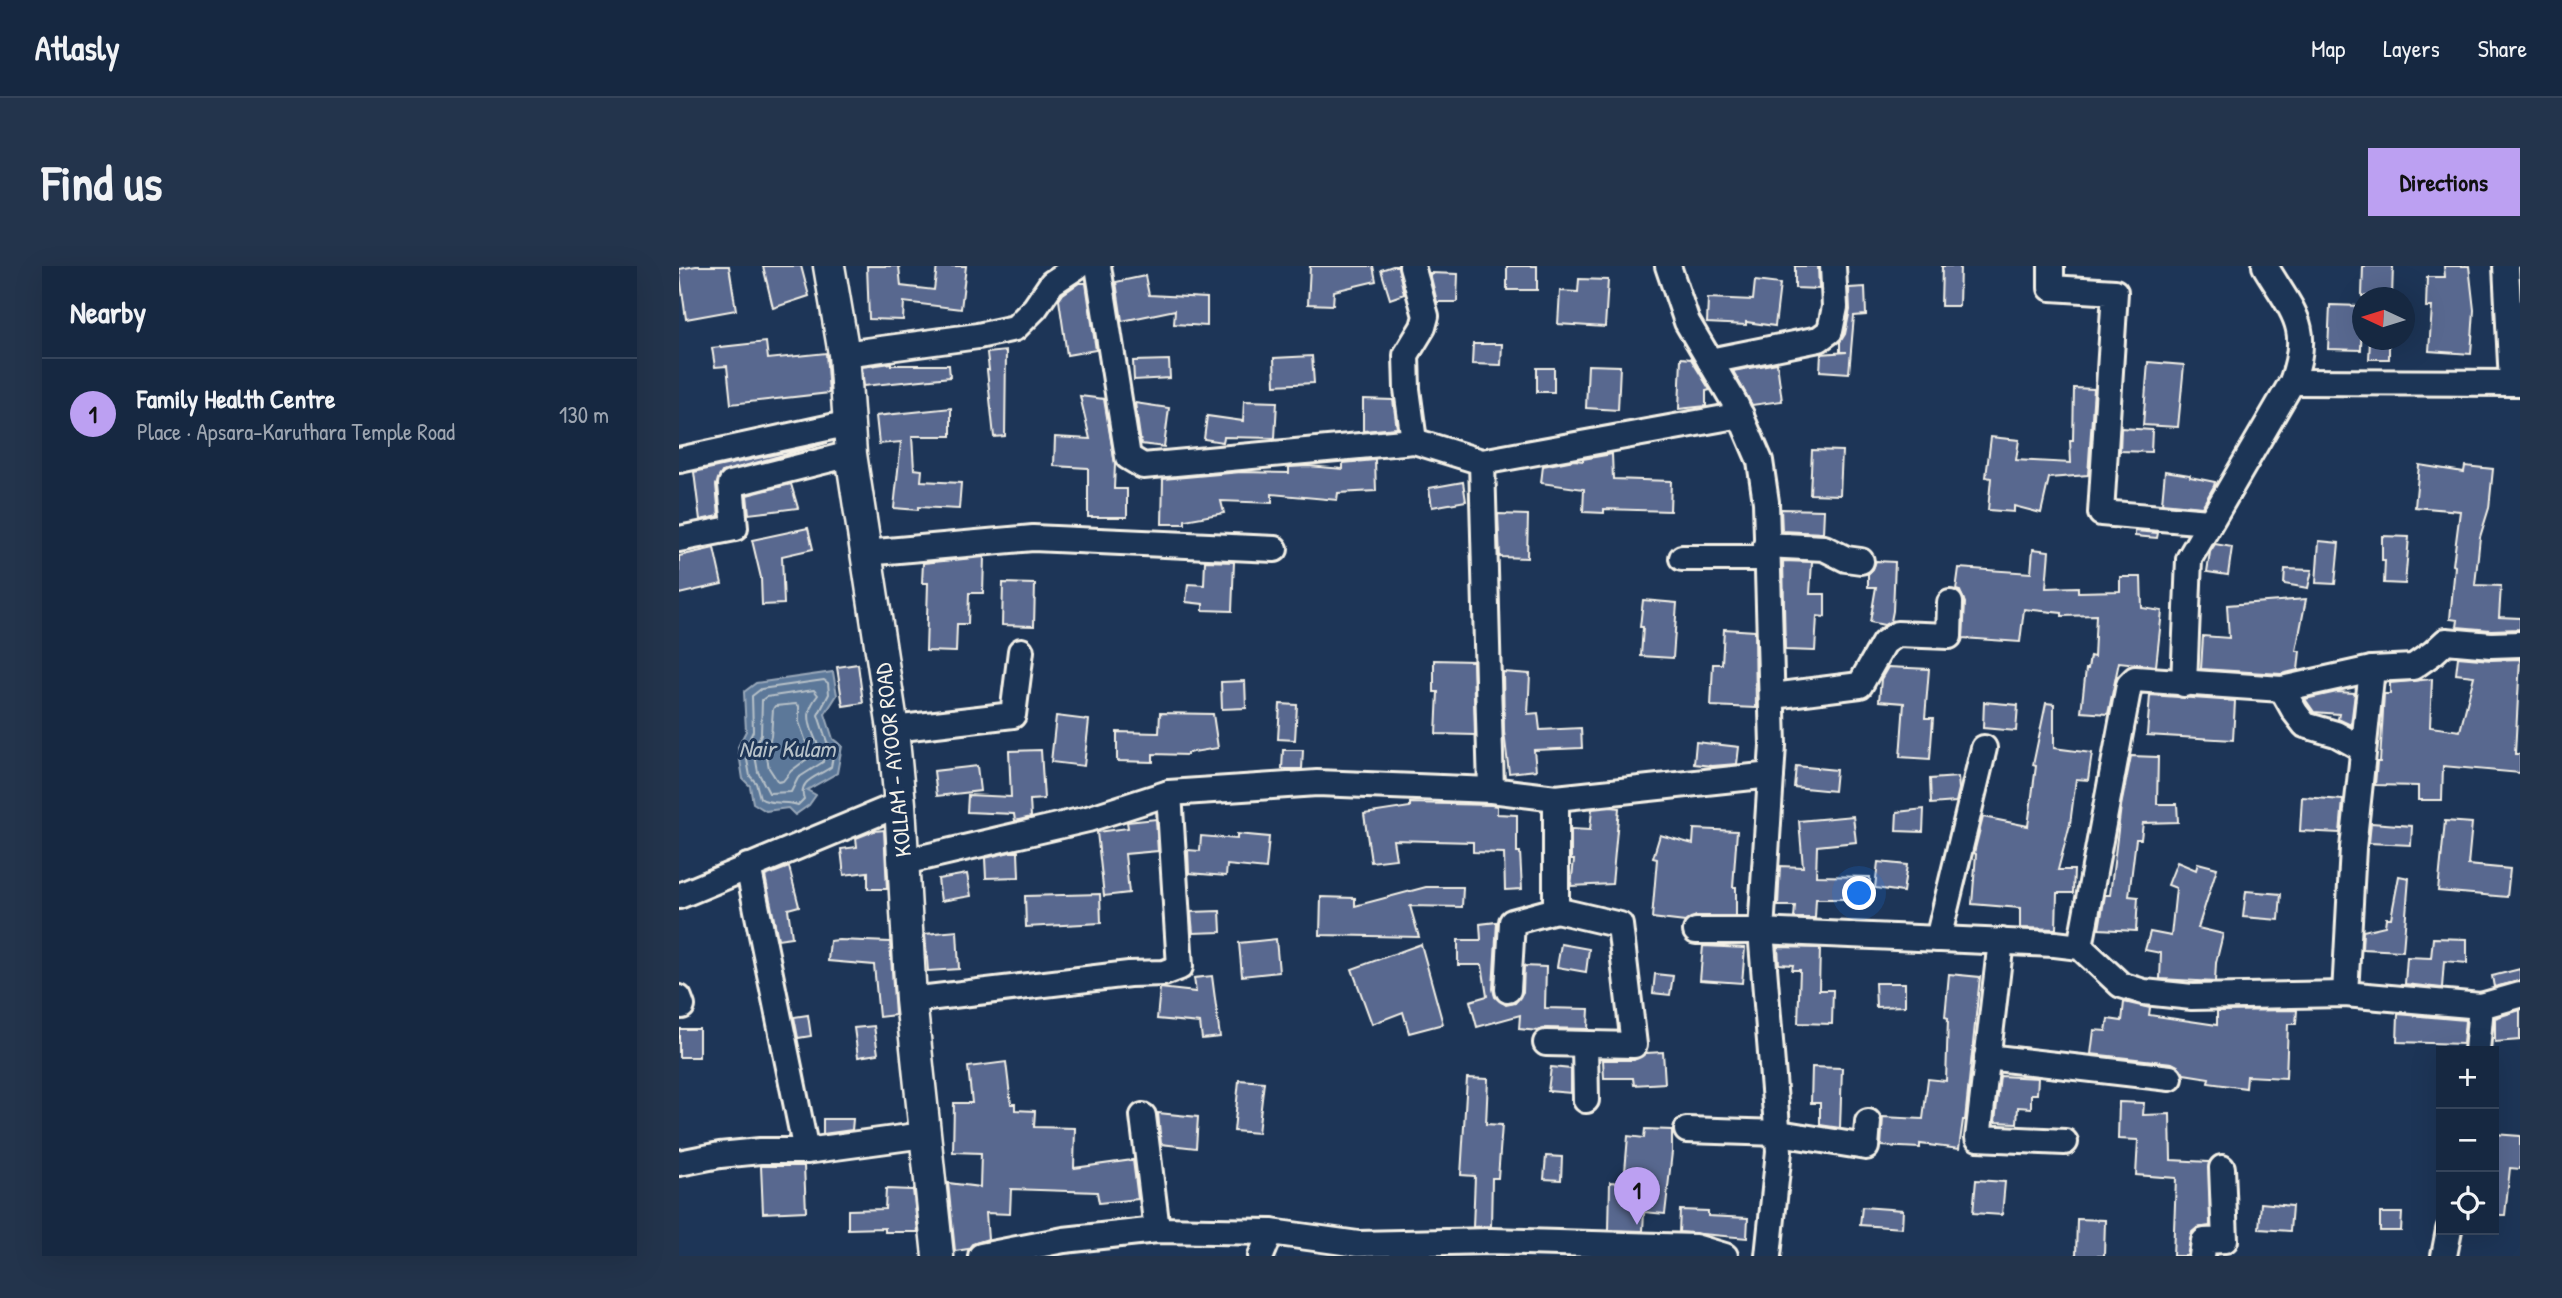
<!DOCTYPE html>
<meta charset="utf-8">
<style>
body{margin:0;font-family:"Patrick Hand",sans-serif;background:#23344c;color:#f1f3f6}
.controls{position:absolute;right:21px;bottom:21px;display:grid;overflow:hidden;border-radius:0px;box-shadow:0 7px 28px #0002}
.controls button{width:63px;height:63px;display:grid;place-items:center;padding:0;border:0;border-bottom:2px solid #35445a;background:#162841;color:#f1f3f6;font:35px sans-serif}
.compass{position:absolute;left:1673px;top:21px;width:63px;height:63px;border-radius:50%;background:#162841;box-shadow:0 7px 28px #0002;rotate:274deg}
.you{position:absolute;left:1181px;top:628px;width:24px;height:24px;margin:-18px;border:5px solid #fff;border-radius:50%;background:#1a73e8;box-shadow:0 0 0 10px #1a73e833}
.badge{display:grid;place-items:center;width:46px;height:46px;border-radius:50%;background:#bca0f2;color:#111;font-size:23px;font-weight:700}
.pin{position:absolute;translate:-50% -58px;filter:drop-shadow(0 2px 4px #0008)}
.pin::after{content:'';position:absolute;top:37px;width:24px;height:21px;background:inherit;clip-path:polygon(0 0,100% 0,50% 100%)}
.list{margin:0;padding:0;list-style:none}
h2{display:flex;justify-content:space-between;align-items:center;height:91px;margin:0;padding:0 28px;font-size:30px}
h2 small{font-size:23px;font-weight:400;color:#9ea6b1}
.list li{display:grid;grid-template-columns:46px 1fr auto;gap:21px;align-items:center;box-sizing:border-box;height:112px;padding:0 28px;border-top:2px solid #35445a}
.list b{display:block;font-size:26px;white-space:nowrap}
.list p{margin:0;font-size:23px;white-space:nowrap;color:#9ea6b1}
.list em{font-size:23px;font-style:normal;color:#9ea6b1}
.icon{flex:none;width:38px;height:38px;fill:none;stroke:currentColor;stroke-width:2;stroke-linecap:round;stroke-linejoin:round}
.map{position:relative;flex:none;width:1841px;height:990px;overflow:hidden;border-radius:0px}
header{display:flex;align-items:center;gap:42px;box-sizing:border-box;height:98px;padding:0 35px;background:#162841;border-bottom:2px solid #35445a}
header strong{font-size:33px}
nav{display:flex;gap:38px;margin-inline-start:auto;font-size:24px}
.intro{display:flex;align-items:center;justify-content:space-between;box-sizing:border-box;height:168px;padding:0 42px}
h1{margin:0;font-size:49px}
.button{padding:18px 32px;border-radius:0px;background:#bca0f2;color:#111;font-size:24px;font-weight:700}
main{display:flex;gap:42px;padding:0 42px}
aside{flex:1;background:#162841;border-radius:0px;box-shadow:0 7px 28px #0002}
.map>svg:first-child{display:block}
</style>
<header>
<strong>Atlasly</strong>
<nav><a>Map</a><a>Layers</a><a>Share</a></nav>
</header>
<div class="intro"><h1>Find us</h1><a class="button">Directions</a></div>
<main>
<aside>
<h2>Nearby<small></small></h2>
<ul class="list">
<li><span class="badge">1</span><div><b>Family Health Centre</b><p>Place · Apsara-Karuthara Temple Road</p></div><em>130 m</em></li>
</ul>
</aside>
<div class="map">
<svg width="1841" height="990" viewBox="0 0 1841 990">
<rect width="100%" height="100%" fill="#1d3557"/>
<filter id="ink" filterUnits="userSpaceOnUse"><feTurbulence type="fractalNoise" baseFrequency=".0143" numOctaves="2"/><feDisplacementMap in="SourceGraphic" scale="14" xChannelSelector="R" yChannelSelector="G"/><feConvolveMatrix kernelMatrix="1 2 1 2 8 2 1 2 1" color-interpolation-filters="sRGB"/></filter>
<g filter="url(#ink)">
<polygon fill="#5c7899" stroke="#99a8b9" stroke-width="2" points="154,406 158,429 146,448 154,473 163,480 158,507 128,524 137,529 130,539 116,549 109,542 87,545 74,537 71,520 64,513 59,481 67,465 65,426 77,417"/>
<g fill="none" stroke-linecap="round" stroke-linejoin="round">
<g stroke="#b7c1c8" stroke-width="2">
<path d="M145,414L149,417L150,428L139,449L148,476L155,484L152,501C139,511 118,514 125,533L119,539C107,535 90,539 81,532L77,517L71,510L66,483L74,465L73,430L82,423Z"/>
<path d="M135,424L139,429C136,433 132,438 131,444C127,456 138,479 145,488L144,496L119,512L112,526L90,527L79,506L75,484L82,468L83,434L87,431Z"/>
<polygon points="117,438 120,440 120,456 132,490 112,505 104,515 99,516 90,502 87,486 92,470 94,443 96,440"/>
</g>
</g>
<g fill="#58688f" stroke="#f4f1e8" stroke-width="2">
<polygon points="17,0 50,0 57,44 7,53 0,3"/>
<polygon points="84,0 122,0 130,30 94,42"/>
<polygon points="188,0 220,0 222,20 255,24 258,0 287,0 282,43 225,36 224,54 190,53"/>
<polygon points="631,0 694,0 697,15 655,25 654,39 629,38"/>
<polygon points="714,0 719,0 725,28 711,33 702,4"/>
<rect x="828" y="0" width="30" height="24"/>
<polygon points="1116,0 1139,0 1140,23 1116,22"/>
<polygon points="1263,0 1281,0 1280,40 1262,40"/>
<polygon points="1684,0 1714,0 1713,32 1683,30"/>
<polygon points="1765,0 1790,0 1795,44 1792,88 1750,85 1753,41 1747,41 1748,11 1766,11"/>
<polygon points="751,7 779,8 778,36 758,36"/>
<polygon points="466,10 470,29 528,32 528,60 495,58 496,44 443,55 437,16"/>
<polygon points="900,13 929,14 926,61 879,58 881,25 899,26"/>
<polygon points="1076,15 1101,18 1096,60 1067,56 1067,59 1028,57 1029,32 1074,34"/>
<polygon points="400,17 407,17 417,84 388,89 380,34 384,28"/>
<polygon points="1186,21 1187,49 1175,50 1170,107 1141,105 1142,88 1168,86 1161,86 1161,76 1166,68 1171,44 1170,22"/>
<polygon points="1651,39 1683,40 1682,84 1649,83"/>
<polygon points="1691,74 1710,74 1710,93 1690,93"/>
<polygon points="87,76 89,93 147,87 150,127 52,138 48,100 36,101 33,82"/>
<polygon points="794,78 823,78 822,99 793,98"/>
<polygon points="327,85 326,170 315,171 308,104 310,104 308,87"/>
<polygon points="633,90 635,117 596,119 595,92"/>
<polygon points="1002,92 1012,93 1031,124 1027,125 1027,140 1000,143"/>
<polygon points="490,94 491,112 455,114 454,95"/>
<polygon points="1469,96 1505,99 1499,161 1464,159"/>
<polygon points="212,97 212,99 270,99 271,111 185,120 183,101"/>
<polygon points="1098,97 1103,135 1073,139 1054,105"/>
<polygon points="909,99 941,100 939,144 907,142"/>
<rect x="858" y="102" width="17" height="24"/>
<polygon points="1395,122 1415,123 1409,209 1370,212 1362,247 1335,240 1335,246 1309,244 1312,212 1307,211 1312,171 1340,174 1337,194 1392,197 1391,174 1394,174"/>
<polygon points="401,130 425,133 436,198 435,223 448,223 448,251 409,251 409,202 375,200 376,171 411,173"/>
<polygon points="684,133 714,134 718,162 684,165"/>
<polygon points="565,135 598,136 596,172 545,171 544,176 525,173 528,150 564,155"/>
<polygon points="456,137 490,142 485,181 462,178"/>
<polygon points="272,142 272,170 233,170 235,203 243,204 242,215 282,217 280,243 239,241 239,244 215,242 222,176 200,178 197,150"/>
<polygon points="1442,162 1473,164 1472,186 1441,185"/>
<polygon points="148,177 43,206 37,219 40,250 21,254 15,206"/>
<polygon points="1133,184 1163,185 1161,229 1131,228"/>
<polygon points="933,188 934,213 992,215 991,245 925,243 925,247 904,246 905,223 862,217 864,200 895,194 904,195 904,193"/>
<polygon points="696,194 697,225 659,227 658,234 593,228 593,237 542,235 545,247 506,254 506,258 483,258 484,213 562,206 610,207 610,201 629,200 664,203 664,197"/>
<polygon points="1740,199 1785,206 1786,200 1814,203 1810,242 1801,271 1796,319 1822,320 1820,351 1841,352 1841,363 1812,364 1778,361 1779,354 1771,353 1776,300 1774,299 1781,245 1736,241"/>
<polygon points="1486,205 1511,209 1511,211 1536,216 1535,220 1523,241 1483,237"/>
<polygon points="784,216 787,235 753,241 750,222"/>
<polygon points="112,218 119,242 70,248 68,229"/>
<polygon points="1102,243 1145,244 1144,267 1103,265"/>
<polygon points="819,248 849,249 848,292 821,291"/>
<polygon points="129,262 134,283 103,290 105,338 83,339 82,312 73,274"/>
<polygon points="1456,265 1479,267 1478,272 1456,270"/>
<polygon points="1703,270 1730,271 1726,318 1705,317 1706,294 1703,294"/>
<polygon points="1640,275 1660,277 1656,318 1637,317"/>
<polygon points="1536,278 1553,281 1549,309 1528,306 1531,286"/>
<polygon points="35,282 43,318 0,328 0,290"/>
<polygon points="1354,283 1370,285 1367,322 1399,321 1399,326 1441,325 1441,311 1462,311 1463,342 1483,345 1477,400 1440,396 1429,448 1402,446 1407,403 1409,403 1411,390 1415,391 1417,349 1383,350 1383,347 1345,343 1341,376 1284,372 1286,337 1281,325 1277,324 1280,302 1352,307"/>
<polygon points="305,291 304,327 290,327 289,358 278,358 277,386 247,385 249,317 243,317 244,297"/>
<polygon points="526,295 555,296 553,345 524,344 524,338 507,336 509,318 525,319"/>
<polygon points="1104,295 1133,296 1131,328 1146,328 1146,351 1138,350 1136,385 1106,384"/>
<polygon points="1197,295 1216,296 1214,345 1212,355 1205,359 1191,356 1197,321 1189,321 1189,308 1194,303"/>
<polygon points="1606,303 1633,304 1629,322 1605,318"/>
<polygon points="324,317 356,318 355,360 323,359"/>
<polygon points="1627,333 1617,385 1621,385 1619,404 1602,408 1522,403 1524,370 1550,372 1548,339"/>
<polygon points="964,334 998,337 994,392 962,390 964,361 961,361"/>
<polygon points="1045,363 1076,365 1077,442 1032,440 1034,398 1043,398"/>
<polygon points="1779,391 1812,394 1841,393 1836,488 1841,488 1841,507 1764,500 1763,534 1739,534 1739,520 1696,519 1698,496 1701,496 1705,428 1711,428 1711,417 1753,413 1751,461 1781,465 1795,410 1777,408"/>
<polygon points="755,394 794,395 796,469 757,468 759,426 755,426"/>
<polygon points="179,398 184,437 164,440 158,401"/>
<polygon points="1209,401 1250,403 1246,452 1254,452 1251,493 1221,491 1225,437 1200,435 1202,413"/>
<polygon points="824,406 851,408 849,448 859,447 861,464 902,462 903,482 855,484 857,504 830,507 825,466"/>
<polygon points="566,415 567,442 543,443 542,416"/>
<polygon points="1658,426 1676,427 1672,459 1659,453 1660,448 1635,446 1626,433"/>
<polygon points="1471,429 1556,435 1554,474 1468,469"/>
<polygon points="1305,436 1339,439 1337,465 1304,462"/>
<polygon points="1367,437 1375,438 1375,482 1413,487 1409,514 1397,513 1391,558 1379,604 1395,604 1394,627 1378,627 1377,663 1341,662 1341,642 1293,638 1297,588 1295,587 1304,551 1349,560 1357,500 1354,499"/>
<polygon points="601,438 618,439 616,474 599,473"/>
<polygon points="481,447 534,448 539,482 508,487 508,489 474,488 474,496 438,495 438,466 480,467"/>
<polygon points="377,450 410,454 405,500 372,496"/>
<polygon points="1017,476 1060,481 1058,498 1033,500 1015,498"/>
<polygon points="362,484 365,533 351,534 352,551 336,555 335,548 288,546 289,529 332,531 330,485"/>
<polygon points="604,484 624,484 623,503 603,503"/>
<polygon points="1452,490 1479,491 1478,538 1498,538 1499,556 1464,557 1462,573 1457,573 1450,630 1459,631 1457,665 1420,663 1426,629 1431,629 1442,540"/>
<polygon points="298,500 301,525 258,530 255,505"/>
<polygon points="1117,500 1157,504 1155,525 1115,521"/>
<polygon points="1279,511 1280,523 1277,536 1252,538 1251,513"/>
<polygon points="1623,531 1664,534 1661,567 1621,565"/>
<polygon points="731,537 812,539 818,540 818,548 838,549 838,586 841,586 843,623 826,624 825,587 794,586 794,576 714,574 717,593 692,596 685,548 731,541"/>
<polygon points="933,541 940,542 933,618 892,620 895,594 892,594 892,563 911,564 913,543"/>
<polygon points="1245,543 1244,566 1217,565 1218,546"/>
<polygon points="1174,550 1177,576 1138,580 1137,610 1191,611 1191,633 1137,633 1136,652 1115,652 1116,640 1099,640 1101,600 1124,601 1120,555"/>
<polygon points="477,553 479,585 446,588 450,627 425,630 418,566 449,562 448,556"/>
<polygon points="1766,555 1793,557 1789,599 1831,603 1828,631 1759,625"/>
<polygon points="1692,557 1733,560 1732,579 1690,577"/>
<polygon points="1015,563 1058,565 1054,621 1057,621 1057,650 1017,650 1006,656 973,652 978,593 974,592 981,569 1014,578"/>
<polygon points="205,564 208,623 189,623 189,606 165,609 162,583 178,581 177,572 195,565"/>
<polygon points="558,568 590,571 587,603 548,599 547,610 510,607 509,584 521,585 522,570 558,573"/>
<polygon points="331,586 339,586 340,611 307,612 306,592"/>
<polygon points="1199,596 1228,599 1224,626 1196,622"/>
<polygon points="1498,596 1517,604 1519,597 1538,602 1519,662 1544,668 1537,697 1536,716 1481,713 1482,687 1466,684 1471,666 1492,670 1497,622 1489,619"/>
<polygon points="110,601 120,640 109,643 113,671 99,673 86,610"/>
<polygon points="288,608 292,630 262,635 259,613"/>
<polygon points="1720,610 1730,612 1724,685 1683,683 1684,665 1706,660 1707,652 1712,652"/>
<polygon points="747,621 784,621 783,641 731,640 740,671 641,669 642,631 676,632 676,640"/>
<polygon points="1567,625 1602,628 1600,654 1564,651"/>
<polygon points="421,628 422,657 347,661 346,630"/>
<polygon points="541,645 542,666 514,667 512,646"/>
<polygon points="818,656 814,723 816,731 827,739 836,737 844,726 845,700 867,701 866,742 910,743 909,763 867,762 859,765 840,763 841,749 798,761 791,735 808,730 803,699 779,699 779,674 802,674 801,658"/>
<polygon points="278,665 280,703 249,705 246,668"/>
<polygon points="1754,672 1788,673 1788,697 1765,695 1763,722 1726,718 1728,691 1752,692"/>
<polygon points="597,673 600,706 563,710 560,677"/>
<polygon points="160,674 211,676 216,749 200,751 195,699 149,695 151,675"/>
<polygon points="742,678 764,758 730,767 724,746 693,758 673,703"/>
<polygon points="882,678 910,683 907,706 878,701"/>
<polygon points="1024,680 1066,682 1063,717 1021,714"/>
<polygon points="1099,681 1141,682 1140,724 1154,724 1153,758 1119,757 1121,704 1113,704 1114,699 1100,698"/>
<polygon points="1841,703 1841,715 1815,721 1813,710"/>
<polygon points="976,708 994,710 991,729 974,727"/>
<polygon points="1270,708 1301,711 1286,854 1284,854 1280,883 1241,878 1241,882 1202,880 1204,851 1244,853 1249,813 1267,815 1269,752 1266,751"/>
<polygon points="533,710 541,771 523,773 521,757 478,753 481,722 517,726 515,712"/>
<polygon points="1196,717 1226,717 1226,740 1197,741"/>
<polygon points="1445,736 1471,742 1470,749 1538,759 1538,745 1618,744 1617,758 1609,758 1607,812 1568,810 1567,822 1529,817 1530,812 1505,808 1500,801 1493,797 1412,788 1415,764 1427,765 1429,753 1443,755"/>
<polygon points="1841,744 1841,774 1816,776 1816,752"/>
<polygon points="1719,748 1786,754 1784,778 1718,776"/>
<polygon points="129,749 132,770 119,772 115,751"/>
<polygon points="195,760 199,788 179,791 175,762"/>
<rect x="0" y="763" width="20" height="28"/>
<polygon points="984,786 986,817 955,819 954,812 925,812 924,794 955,794 967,787"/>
<polygon points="327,796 332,838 336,838 336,844 356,845 355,861 396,862 395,902 454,894 459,933 420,937 418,926 332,923 331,948 307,947 309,973 293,978 289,983 276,985 269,917 301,921 302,887 274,886 275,837 293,837 289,801"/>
<polygon points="872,801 892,803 892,827 869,825"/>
<polygon points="1133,801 1163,802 1161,862 1141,859 1141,837 1132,837"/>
<polygon points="1321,810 1359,812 1358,828 1352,828 1352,842 1339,841 1338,857 1316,856"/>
<polygon points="788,812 809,813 807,858 823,859 819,912 813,912 812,960 794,961 796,910 782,909"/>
<polygon points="560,814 585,816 579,867 555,865"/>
<polygon points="1440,836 1465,837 1464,849 1491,848 1492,894 1530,896 1531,960 1518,962 1513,966 1508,990 1494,990 1497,912 1457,909 1459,874 1439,873"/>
<polygon points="479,847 519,851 517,882 482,878"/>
<polygon points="144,853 174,853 173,864 144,868"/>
<polygon points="966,863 993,864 993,886 986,948 965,946 964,965 930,964 931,916 945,917 949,870 965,872"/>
<polygon points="1815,868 1841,870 1841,903 1831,902 1826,949 1815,949"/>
<polygon points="867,890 883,891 882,914 865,913"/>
<polygon points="82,900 125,900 127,945 84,947"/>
<polygon points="1297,914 1326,916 1323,949 1294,947"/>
<polygon points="207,923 234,924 239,966 206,966 206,962 169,963 169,944 206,943"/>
<polygon points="1582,937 1613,940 1611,965 1580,963"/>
<polygon points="1183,941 1224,944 1223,962 1181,959"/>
<polygon points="1001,944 1029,945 1029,950 1069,952 1068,972 1000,966"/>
<polygon points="1701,947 1723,947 1722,965 1701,965"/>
<polygon points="1398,953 1426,954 1425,990 1397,990"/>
</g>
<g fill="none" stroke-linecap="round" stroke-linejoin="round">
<defs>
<g id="minor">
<polyline points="419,0 449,191 464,200 735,175 803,196 1062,149"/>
<polyline points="733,0 747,50 744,61 727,89 728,123 735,175"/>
<polyline points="989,0 1008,56 1057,139 1081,195 1087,236 1094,479 1082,665 1100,885 1089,990"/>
<polyline points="1372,0 1372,22 1436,26 1422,247 1530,256"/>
<polyline points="1827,0 1833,117"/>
<polyline points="165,88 299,70 336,62 356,42 373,17 399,0"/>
<polyline points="1031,95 1140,73 1151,65 1156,41 1154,0"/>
<polyline points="1613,116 1841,117"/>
<polyline points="0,194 171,157"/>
<polyline points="803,196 812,524"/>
<polyline points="0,273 56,262 52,218 172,188"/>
<polyline points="1087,279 1145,282 1167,293 1182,295"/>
<polyline points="186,287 354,272 596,283"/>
<polyline points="1003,292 1087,292"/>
<path d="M1505,418L1510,293L1613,116C1633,60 1614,47 1586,0"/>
<polyline points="1603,423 1616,446 1626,459 1657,468 1684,483"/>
<polyline points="1094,430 1181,419 1205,377 1218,368 1270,370 1271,337"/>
<polyline points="214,463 334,449 342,385"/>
<polyline points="225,596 409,553 490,527 638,517 812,524 877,532 1092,509"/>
<polyline points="69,600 127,885"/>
<polyline points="0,630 221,538"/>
<polyline points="1017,665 1082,665 1376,678 1401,681 1442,719 1465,726 1513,731 1666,728 1802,740"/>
<polyline points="1259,673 1305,482"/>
<polyline points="1322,675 1299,872 1386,876"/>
<polyline points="1401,681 1450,419 1456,413 1603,423 1693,403 1734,401 1754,387 1767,375 1812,379 1841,378"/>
<polyline points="829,724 833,656 877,644"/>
<polyline points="1666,728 1674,582 1693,403"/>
<polyline points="0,732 3,740"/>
<polyline points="232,734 450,708 485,707 501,701 490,527"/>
<polyline points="867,777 955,779 941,659 877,644 877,532"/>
<polyline points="906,779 907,834"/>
<polyline points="1798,785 1802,740 1841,729"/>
<polyline points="1308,791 1491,812"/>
<polyline points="464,850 478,964"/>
<polyline points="1008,864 1100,867 1187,881 1189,856"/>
<polyline points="0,897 41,889 81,885 127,885 245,869"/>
<polyline points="302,990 385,974 478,964 592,966 679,978 812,975 1016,981 1046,990"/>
<polyline points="582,990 592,966"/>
<polyline points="1523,990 1525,975 1546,974 1543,902"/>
<polyline points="1765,990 1770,964"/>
</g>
<polyline id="major" points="150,0 165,88 172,188 214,463 221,538 232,734 259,990"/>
</defs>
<use href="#minor" stroke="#f4f1e8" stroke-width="30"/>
<use href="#major" stroke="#f4f1e8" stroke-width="35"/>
<use href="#minor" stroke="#1d3557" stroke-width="24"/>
<use href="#major" stroke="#1d3557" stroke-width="30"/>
</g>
</g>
<g text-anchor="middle" stroke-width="6" stroke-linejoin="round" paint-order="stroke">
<g font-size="23" fill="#f4f1e8" stroke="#1d3557">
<text transform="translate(214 494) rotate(-96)" y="8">KOLLAM - AYOOR ROAD</text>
</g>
<g font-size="24" font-style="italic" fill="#b7c1c8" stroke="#1d3557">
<text x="108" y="491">Nair Kulam</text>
</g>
</g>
</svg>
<div class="controls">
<button>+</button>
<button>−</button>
<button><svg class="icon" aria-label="locate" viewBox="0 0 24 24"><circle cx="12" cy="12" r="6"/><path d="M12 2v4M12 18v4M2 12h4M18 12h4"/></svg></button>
</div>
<svg class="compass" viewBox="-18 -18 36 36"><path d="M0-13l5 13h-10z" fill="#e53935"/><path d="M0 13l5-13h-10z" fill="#9ea6b1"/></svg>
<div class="you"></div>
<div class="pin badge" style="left:958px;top:959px">1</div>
</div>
</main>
